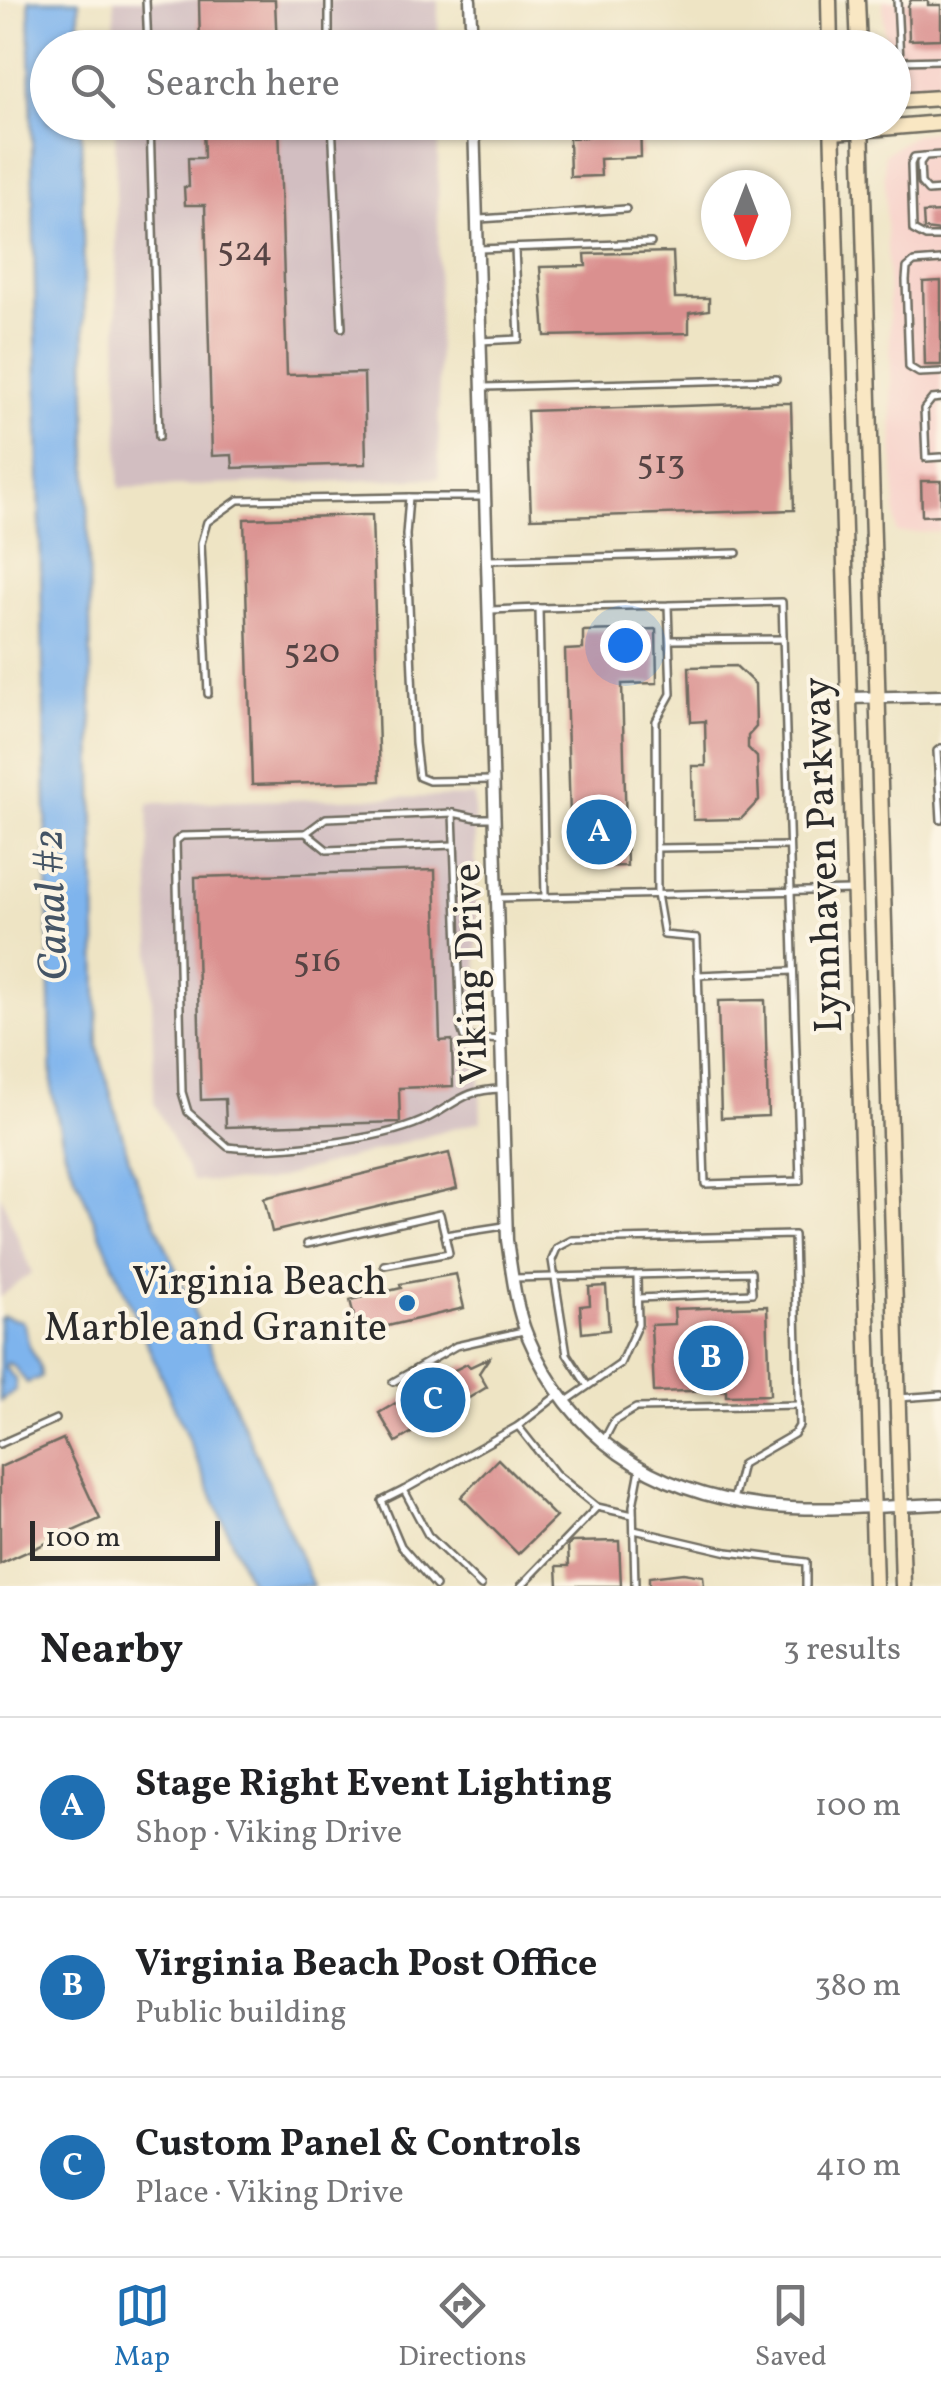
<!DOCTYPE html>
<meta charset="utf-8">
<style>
body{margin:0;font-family:Vollkorn,serif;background:#f6f6f6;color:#202124}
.compass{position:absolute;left:701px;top:170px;width:90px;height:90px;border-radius:50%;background:#fff;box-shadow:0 2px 8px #0004;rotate:180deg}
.scale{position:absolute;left:30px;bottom:25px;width:190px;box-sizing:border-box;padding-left:10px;border:5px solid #2b2b2b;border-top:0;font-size:28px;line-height:35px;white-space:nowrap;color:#2b2b2b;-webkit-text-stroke:8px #fcf5e5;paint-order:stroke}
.you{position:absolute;left:625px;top:645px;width:35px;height:35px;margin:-25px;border:8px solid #fff;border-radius:50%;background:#1a73e8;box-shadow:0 0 0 15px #1a73e833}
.badge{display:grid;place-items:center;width:65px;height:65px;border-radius:50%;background:#1f6fb2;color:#fff;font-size:32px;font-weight:700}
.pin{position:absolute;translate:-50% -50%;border:5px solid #fff;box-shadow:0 2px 10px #0006}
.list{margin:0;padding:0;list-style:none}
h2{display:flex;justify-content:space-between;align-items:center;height:130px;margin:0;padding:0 40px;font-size:42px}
h2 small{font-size:32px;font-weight:400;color:#757577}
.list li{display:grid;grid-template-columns:65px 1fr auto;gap:30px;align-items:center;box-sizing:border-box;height:180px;padding:0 40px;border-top:2px solid #e0e0e0}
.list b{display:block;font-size:38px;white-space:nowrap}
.list p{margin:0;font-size:32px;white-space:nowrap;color:#757577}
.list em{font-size:32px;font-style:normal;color:#757577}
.icon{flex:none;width:55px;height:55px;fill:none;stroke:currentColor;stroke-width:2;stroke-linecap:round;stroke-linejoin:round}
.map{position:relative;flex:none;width:941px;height:1586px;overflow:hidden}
.search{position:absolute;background:#fff;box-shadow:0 2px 8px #0004;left:30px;right:30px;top:30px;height:110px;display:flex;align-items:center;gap:25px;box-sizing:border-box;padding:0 35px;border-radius:55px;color:#757577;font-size:38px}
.sheet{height:670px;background:#fff}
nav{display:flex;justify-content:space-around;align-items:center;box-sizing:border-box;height:140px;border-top:2px solid #e0e0e0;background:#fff;font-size:28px;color:#757577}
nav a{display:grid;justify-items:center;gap:5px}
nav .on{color:#1f6fb2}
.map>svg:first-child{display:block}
</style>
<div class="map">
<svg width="941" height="1586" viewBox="0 0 941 1586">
<rect width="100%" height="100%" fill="#fcf5e5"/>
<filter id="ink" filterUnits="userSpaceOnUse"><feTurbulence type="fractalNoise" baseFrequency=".01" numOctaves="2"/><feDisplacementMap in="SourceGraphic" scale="20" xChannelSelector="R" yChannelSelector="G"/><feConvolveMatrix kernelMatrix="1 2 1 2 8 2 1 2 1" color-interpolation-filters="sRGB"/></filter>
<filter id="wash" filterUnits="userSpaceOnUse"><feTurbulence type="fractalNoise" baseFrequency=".0048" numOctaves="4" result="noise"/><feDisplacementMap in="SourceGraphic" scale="40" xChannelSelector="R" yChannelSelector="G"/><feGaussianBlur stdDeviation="2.25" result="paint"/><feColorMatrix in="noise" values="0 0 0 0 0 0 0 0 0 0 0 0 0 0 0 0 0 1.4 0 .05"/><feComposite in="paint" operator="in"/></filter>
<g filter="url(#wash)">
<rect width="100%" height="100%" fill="#eee4c4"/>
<g fill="#f7d0c9">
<polygon points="883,0 941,0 941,86 894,88 894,48 885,47"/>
<polygon points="941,130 941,532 896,533 884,154 916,134"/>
</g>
<g fill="#d2bec1">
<polygon points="114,0 438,0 438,47 115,47"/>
<polygon points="115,123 438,123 439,478 119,488"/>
<polygon points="474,796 481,1121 264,1182 193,1181 154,1103 148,803"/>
<polygon points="0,1193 32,1273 0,1297"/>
</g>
<g fill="#7eb4ed" stroke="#54708c" stroke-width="2.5">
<polygon points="29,0 79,0 79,47 48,48 48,122 81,123 98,1048 131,1166 313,1586 251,1586 65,1152 52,1092"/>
<path d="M3,1316L22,1321C27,1330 26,1336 29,1345C34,1357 41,1362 41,1377L27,1383L13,1365L7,1363L5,1367L15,1379L16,1390L0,1401V1319Z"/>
</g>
<g id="blocks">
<g fill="#da908f">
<polygon points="199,0 275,0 277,48 200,48"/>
<polygon points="911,0 928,0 928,5 941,5 941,39 909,40 908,6"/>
<polygon points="203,122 279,122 287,375 364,373 366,464 233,468 232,455 212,456 205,205 185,205 184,187 189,187 188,158 204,158"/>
<polygon points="586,122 640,122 641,157 600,159 601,176 570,177 569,138 587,137"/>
<polygon points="941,212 941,231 924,229 923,213"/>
<polygon points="673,252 675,298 709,298 709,310 689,313 689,333 545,336 540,267 586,266 585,254"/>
<polygon points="941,281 941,365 925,365 923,282"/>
<polygon points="775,403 791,403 794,510 531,518 527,411"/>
<polygon points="921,481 941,481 941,515 922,516"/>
<polygon points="363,515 372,515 380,781 252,785 244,519"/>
<polygon points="656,629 657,683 622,684 627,866 589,867 589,849 571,850 565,650 583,649 583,631"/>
<polygon points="736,666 755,684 756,727 748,736 748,748 757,757 759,800 741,819 693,820 692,766 706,766 705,721 691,722 689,667"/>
<polygon points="435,870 440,1041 452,1040 453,1086 399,1088 400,1122 226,1127 225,1099 201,1100 195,877"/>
<polygon points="765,1000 768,1116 721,1118 718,1001"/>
<polygon points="449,1153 457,1188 272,1232 264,1198"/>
<polygon points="456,1274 464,1308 358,1333 350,1300 401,1288 400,1284"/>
<polygon points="606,1286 609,1330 582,1333 580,1306 590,1305 589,1287"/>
<polygon points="767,1306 770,1395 726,1396 726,1390 654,1392 651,1325 675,1324 674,1309"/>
<polygon points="489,1358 479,1373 487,1387 396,1442 379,1413 438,1378 467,1364 470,1367"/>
<polygon points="63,1439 100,1519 0,1564 0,1467"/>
<polygon points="498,1459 556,1517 518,1554 461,1497"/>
<polygon points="619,1541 621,1586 558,1586 557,1566 569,1566 568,1546 572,1542"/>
<polygon points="683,1573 703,1576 704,1586 649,1586 649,1577"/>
</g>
</g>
</g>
<g filter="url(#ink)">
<use href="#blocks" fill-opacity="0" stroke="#6f6c61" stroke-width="2.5"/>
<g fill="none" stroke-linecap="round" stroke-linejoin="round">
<defs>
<g id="lane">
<polyline points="146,0 148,48"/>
<polyline points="329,0 329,48"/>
<polyline points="897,0 900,61 941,60"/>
<polyline points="150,122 159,437"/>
<polyline points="332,122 342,328"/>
<polyline points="941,155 925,156 920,163 921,183 928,191 941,190"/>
<polyline points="925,156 914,157 911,164 913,230 926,237 941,237"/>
<polyline points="480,219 626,209"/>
<polyline points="479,249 651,243"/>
<polyline points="941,260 914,262 907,268 906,280 909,367 919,373 941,372"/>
<polyline points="480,341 519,339 515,248"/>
<polyline points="485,387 776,379"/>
<polyline points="941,398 932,399 924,409 926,458 941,457"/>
<polyline points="485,497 409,497 406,535 415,743 419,777 429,781 493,780"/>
<polyline points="490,560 737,553"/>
<polyline points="539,608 668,605 671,694 656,721 657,894 664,935 697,938 705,1184 800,1181 782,602 668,605"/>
<polyline points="491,610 539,608 545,897"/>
<polyline points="671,640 783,639"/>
<polyline points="208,694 201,543 207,522 238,500 409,497"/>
<polyline points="941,748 937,751 941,820"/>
<polyline points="453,813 326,818 306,833 327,850 454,845"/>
<polyline points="494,818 477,818 453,813 461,1028 464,1037 500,1040"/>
<path d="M306,833L182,836L176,841L182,1092L188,1112L228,1147C274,1153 380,1140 422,1121C456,1105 461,1090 501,1089"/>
<polyline points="657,848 789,846"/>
<polyline points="498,898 852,890"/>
<polyline points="698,975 793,971"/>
<polyline points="307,1244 440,1214 445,1235"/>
<polyline points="384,1265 449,1253 445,1235 504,1226"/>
<polyline points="514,1278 751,1272 752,1293 639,1298"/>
<polyline points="393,1382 456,1346 523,1331"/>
<polyline points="587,1385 567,1354 552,1260 557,1248 572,1240 794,1235 799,1426 794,1434 742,1464 733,1500"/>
<polyline points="899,1398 941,1395"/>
<polyline points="568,1400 620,1364 638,1324 637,1278"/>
<polyline points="518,1426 559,1394"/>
<polyline points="603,1442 614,1421 636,1408 799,1405"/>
<polyline points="0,1444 56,1419"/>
<polyline points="404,1490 382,1501 401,1546 436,1586"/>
<polyline points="634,1530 728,1552 806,1562 806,1586"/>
<polyline points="481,1586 428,1535 404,1490 518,1426 556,1474 597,1507"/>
<polyline points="521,1586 597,1507 633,1515"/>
<polyline points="635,1586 633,1506 640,1469"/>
</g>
<g id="street">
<polyline points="470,0 472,48"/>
<path d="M474,122L507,1240C512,1273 515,1306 528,1337C572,1441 655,1493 765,1506C820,1512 885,1506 941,1504"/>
<polyline points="849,698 941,696"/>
</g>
<g id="secondary">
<polyline points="829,0 830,48"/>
<polyline points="857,0 859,48"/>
<polyline points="894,101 941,98"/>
<polyline points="832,122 875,1586"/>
<polyline points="861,122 903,1586"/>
<polyline points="833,132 941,123"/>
</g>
</defs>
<use href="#lane" stroke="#6f6c61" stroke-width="10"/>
<use href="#street" stroke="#6f6c61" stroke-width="15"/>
<use href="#secondary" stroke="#6f6c61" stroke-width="19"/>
<use href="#lane" stroke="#fff" stroke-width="5"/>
<use href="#street" stroke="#fff" stroke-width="10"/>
<use href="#secondary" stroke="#f9e7c3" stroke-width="14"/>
</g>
</g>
<circle fill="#1f6fb2" stroke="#fcf5e5" stroke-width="4" cx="407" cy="1303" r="10"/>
<g text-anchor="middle" stroke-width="8" stroke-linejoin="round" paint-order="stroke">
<g font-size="35" fill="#574444">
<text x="245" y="260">524</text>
<text x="661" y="473">513</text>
<text x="312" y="662">520</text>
<text x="317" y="971">516</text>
</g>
<g font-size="40" fill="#2b2b2b" stroke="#fcf5e5">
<text transform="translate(821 855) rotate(-92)" y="14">Lynnhaven Parkway</text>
<text transform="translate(469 974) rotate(-92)" y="14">Viking Drive</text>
</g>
<g font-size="40" fill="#2b2b2b" stroke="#fcf5e5" text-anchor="end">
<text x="387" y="1294">Virginia Beach<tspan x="387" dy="46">Marble and Granite</tspan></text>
</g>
<g font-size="42" font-style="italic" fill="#445465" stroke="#fcf5e5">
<text transform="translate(49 905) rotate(-92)" y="15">Canal #2</text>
</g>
</g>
</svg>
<svg class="compass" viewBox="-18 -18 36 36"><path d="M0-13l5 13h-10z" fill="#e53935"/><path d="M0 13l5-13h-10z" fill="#757577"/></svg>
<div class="scale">100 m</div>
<div class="you"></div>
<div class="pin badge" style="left:599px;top:832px">A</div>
<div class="pin badge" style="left:711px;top:1358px">B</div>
<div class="pin badge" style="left:433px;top:1400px">C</div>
<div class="search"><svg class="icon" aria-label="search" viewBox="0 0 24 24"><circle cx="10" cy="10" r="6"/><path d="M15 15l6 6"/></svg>Search here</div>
</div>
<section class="sheet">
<h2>Nearby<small>3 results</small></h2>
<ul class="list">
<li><span class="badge">A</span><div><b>Stage Right Event Lighting</b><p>Shop · Viking Drive</p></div><em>100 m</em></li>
<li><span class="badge">B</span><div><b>Virginia Beach Post Office</b><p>Public building</p></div><em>380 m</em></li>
<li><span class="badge">C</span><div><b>Custom Panel &amp; Controls</b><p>Place · Viking Drive</p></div><em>410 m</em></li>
</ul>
</section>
<nav>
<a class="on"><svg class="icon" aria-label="map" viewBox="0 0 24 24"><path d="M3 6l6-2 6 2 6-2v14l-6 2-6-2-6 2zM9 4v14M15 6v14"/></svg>Map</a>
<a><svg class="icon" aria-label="directions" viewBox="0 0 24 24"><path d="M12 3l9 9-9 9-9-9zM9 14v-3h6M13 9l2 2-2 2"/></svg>Directions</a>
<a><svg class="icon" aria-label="saved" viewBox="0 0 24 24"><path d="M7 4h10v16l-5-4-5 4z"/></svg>Saved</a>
</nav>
